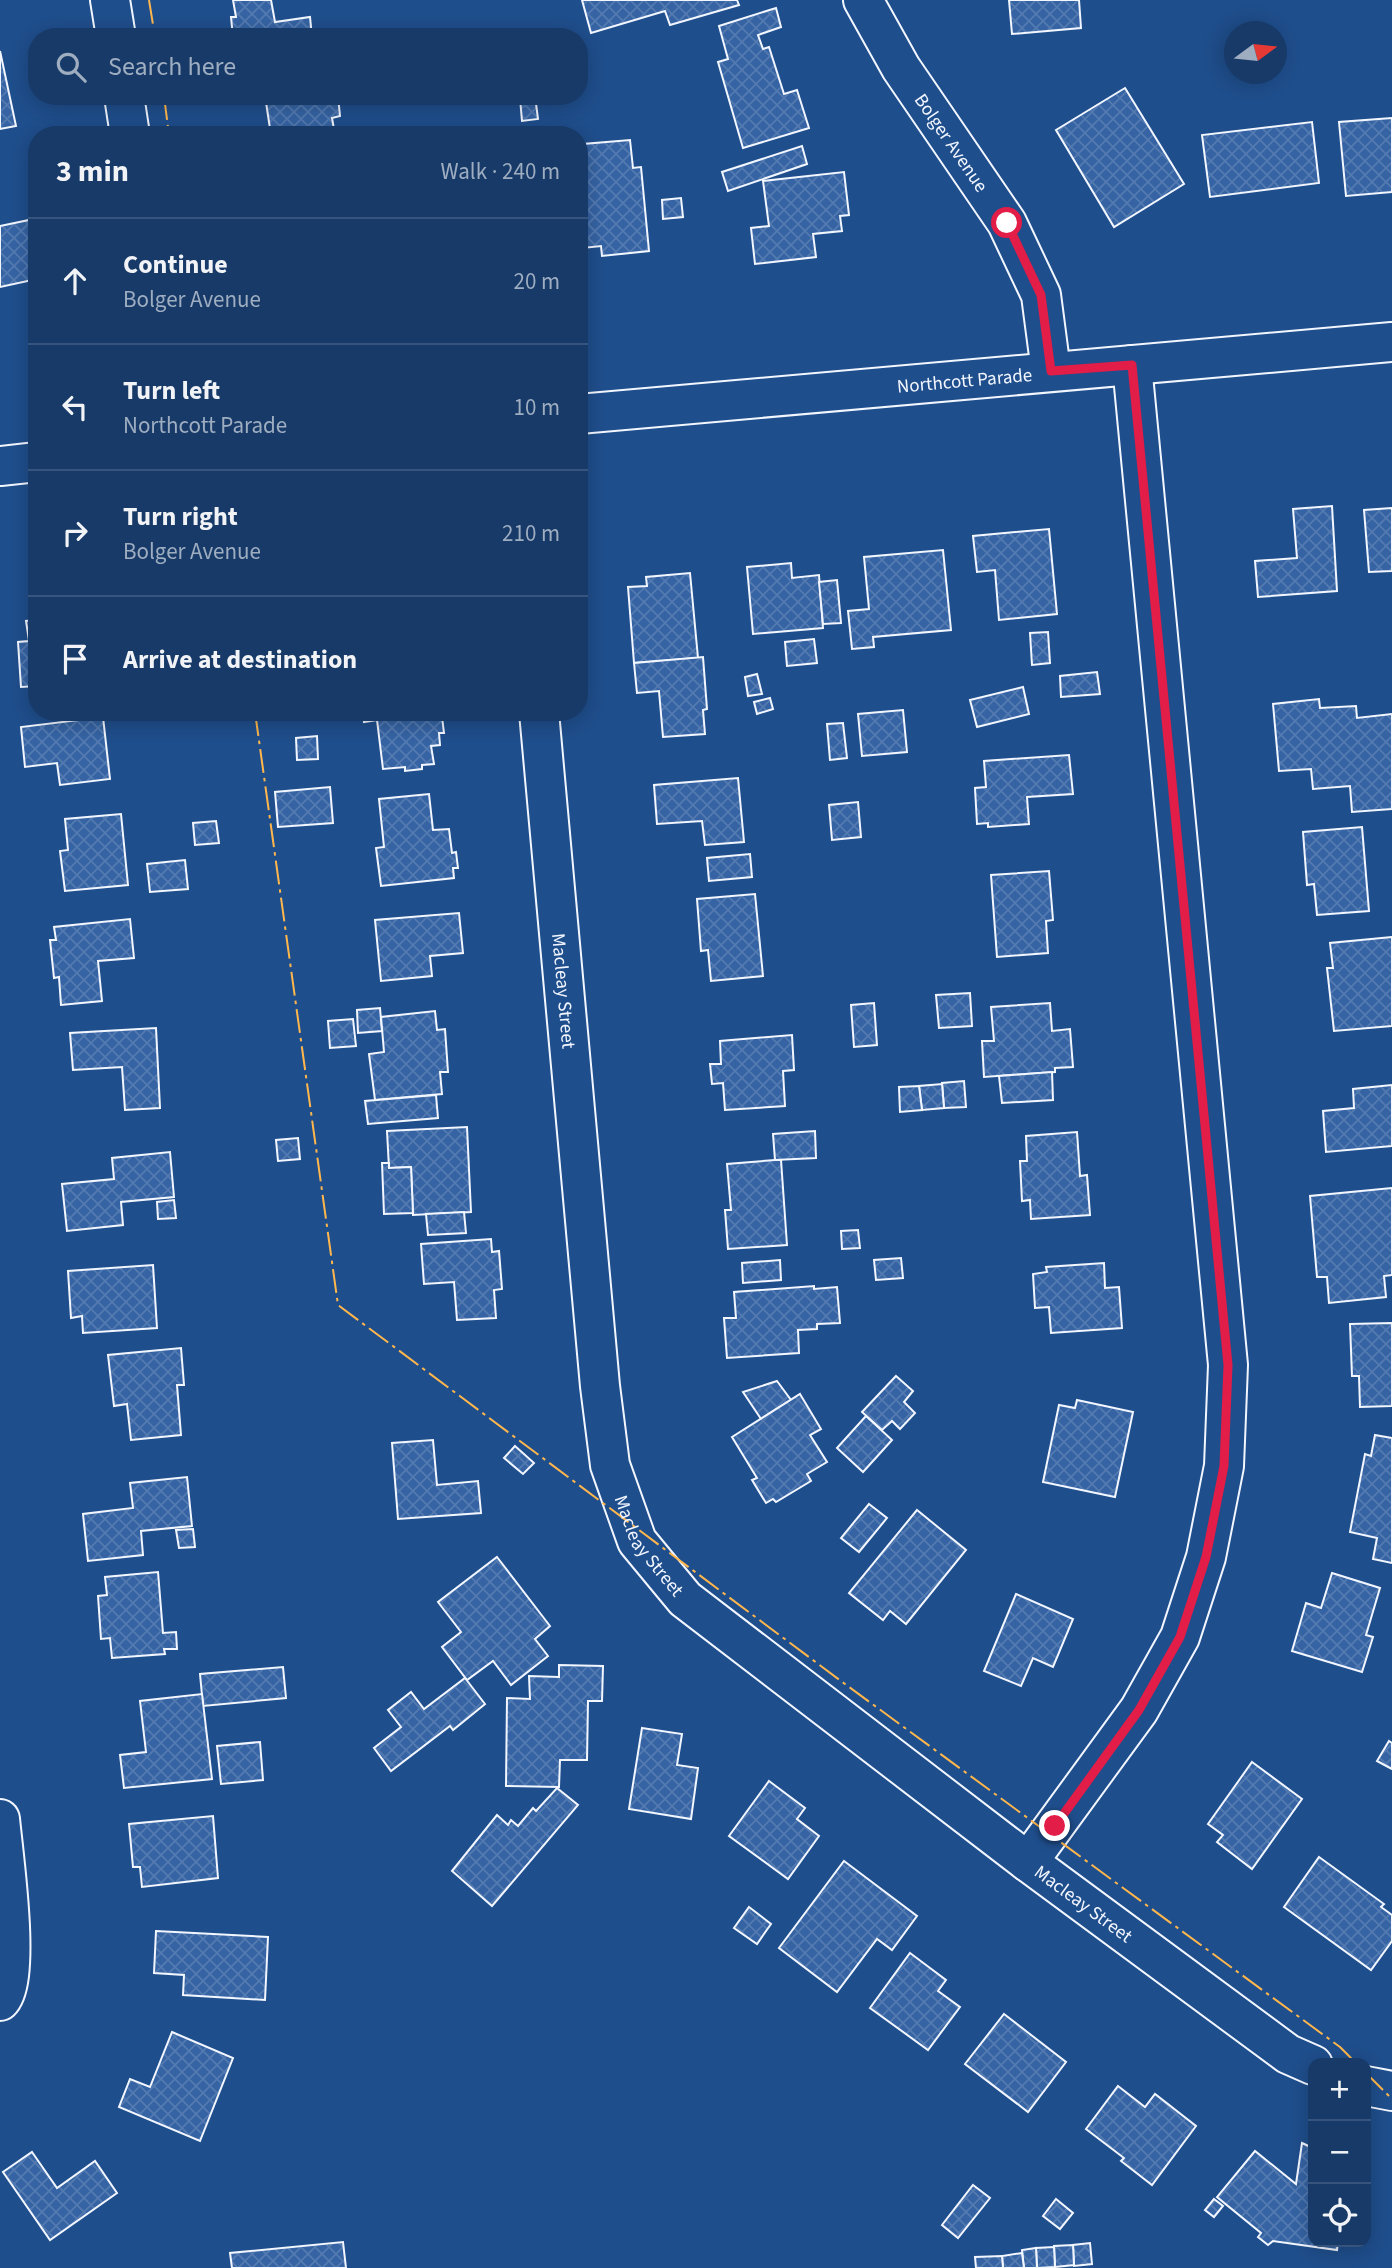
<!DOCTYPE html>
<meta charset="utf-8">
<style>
body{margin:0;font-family:"Source Sans 3",sans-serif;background:#244571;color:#f1f3f6}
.controls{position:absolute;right:21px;bottom:21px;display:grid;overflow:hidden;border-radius:14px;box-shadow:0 4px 18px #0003}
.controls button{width:63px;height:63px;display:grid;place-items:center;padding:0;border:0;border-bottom:2px solid #36547d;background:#173a69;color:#f1f3f6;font:35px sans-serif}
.compass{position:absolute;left:1224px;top:21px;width:63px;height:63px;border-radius:50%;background:#173a69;box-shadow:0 4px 18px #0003;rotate:75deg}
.stop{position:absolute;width:21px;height:21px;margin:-16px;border:5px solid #e11d48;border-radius:50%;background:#fff}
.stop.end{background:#e11d48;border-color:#fff;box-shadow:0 2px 7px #0008}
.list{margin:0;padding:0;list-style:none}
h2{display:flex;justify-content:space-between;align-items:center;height:91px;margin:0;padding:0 28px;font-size:30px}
h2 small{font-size:23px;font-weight:400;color:#9eadc0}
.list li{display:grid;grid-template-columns:46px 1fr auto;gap:21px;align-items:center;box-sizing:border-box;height:126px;padding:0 28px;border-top:2px solid #36547d}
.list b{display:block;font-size:26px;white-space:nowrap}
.list p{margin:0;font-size:23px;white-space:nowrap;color:#9eadc0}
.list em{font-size:23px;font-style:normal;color:#9eadc0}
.icon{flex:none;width:38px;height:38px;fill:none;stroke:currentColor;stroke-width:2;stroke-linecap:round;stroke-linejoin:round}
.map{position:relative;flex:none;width:1392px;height:2268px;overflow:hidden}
.search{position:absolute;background:#173a69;box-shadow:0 4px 18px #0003;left:28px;top:28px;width:560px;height:77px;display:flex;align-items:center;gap:18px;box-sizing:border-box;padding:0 24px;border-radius:28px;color:#9eadc0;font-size:26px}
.panel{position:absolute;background:#173a69;box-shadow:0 4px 18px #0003;left:28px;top:126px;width:560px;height:595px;border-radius:28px}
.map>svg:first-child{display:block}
</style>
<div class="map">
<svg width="1392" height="2268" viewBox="0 0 1392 2268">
<defs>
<pattern id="building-cross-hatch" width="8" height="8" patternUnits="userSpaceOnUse" patternTransform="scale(1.75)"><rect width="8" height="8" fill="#3563a3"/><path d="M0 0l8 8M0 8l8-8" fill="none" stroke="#537ab1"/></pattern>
</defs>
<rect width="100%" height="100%" fill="#1f4e8c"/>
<g fill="url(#building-cross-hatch)" stroke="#f2f6ff" stroke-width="2">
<polygon points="233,0 271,0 275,22 310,17 312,37 233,37 231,17 236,17"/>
<polygon points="582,0 737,0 739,5 670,25 665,11 591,33"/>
<polygon points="1009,0 1079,0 1081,28 1012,34"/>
<polygon points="776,8 781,27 758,35 763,49 769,47 784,94 797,90 809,128 743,148 718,62 728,59 719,26"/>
<polygon points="0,51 16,126 0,129"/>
<polygon points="1125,88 1184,184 1114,227 1056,130"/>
<polygon points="265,96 338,96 340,116 332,118 335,135 271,135"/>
<polygon points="535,96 538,119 522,121 520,98"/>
<polygon points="1392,118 1392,192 1346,196 1339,122"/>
<polygon points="1312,122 1319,183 1210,197 1202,135"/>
<polygon points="630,140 633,168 641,167 649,251 602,256 601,246 583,248 579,209 579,173 585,172 583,144"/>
<polygon points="802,146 807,164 728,191 722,172"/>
<polygon points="844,172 849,215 840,216 842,231 813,234 816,257 755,264 751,228 769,226 763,181"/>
<polygon points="681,198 683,217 663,219 662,200"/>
<polygon points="29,220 37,256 37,279 0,287 0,226"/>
<polygon points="1332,506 1337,591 1258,597 1255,561 1297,558 1293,509"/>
<polygon points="1392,508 1392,571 1369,572 1364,510"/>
<polygon points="1049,529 1057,614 999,620 995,570 977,572 973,536"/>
<polygon points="943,550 951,630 873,637 874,647 852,649 848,611 869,609 864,557"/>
<polygon points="791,563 792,578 819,575 823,628 753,634 747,567"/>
<polygon points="690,573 698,658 634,663 628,587 647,586 646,577"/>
<polygon points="837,580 841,623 823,624 819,582"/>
<polygon points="37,620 37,686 21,687 18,642 29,641 26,621"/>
<polygon points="1048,632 1050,663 1032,665 1030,633"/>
<polygon points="814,639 817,663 787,666 785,642"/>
<polygon points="703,657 707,709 703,710 705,734 663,737 659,691 637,693 634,663"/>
<polygon points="1097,672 1100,694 1061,697 1060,676"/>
<polygon points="757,674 762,694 748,696 745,677"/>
<polygon points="1023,687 1029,714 977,727 970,700"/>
<polygon points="770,698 773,709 757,714 754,702"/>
<polygon points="1319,699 1320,708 1356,706 1357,718 1392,714 1392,809 1352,812 1350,786 1313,789 1311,769 1279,771 1273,704"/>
<polygon points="903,710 907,752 862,756 858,714"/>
<polygon points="363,712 438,712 438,718 442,717 444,733 439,733 440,745 431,746 434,764 422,765 422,769 405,771 405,767 383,769 377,720 364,722"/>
<polygon points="103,717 110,779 60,785 57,763 25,767 21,727"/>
<polygon points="843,723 847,758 830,760 827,724"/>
<polygon points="317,736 318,759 297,760 296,738"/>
<polygon points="1069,755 1073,794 1027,797 1029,824 988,827 988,823 977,824 975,788 986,787 984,761"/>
<polygon points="738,778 744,842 705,845 702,821 657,824 654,785"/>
<polygon points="330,787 333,823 278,827 275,792"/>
<polygon points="429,794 433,830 449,829 452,853 456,852 458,868 453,868 454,878 381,886 376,848 384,847 379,799"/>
<polygon points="858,802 861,837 832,840 829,805"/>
<polygon points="121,814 128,885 65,891 60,851 68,850 65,819"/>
<polygon points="216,821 219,843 195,845 193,823"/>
<polygon points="1362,827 1369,911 1317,915 1314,884 1307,885 1303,832"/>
<polygon points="750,854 752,877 709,881 707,858"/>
<polygon points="185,860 188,889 150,892 147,864"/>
<polygon points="1049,871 1053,920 1046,921 1048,953 997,957 991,875"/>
<polygon points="755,894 763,976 711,981 708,950 701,951 697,899"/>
<polygon points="459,913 463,953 430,956 432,976 381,981 375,920"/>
<polygon points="130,919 134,958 98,961 102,1001 61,1005 59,977 54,978 50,940 56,940 54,927"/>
<polygon points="1392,937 1392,1026 1334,1031 1327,968 1333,968 1330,943"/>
<polygon points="970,993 972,1026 939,1028 936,995"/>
<polygon points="874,1003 877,1045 854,1047 851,1005"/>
<polygon points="1050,1003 1052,1031 1070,1029 1073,1067 1055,1068 1055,1072 984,1077 982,1041 994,1041 991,1007"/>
<polygon points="380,1008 382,1031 358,1033 357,1010"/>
<polygon points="435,1011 437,1030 445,1029 448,1072 440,1072 442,1094 375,1100 369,1054 384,1052 381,1017"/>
<polygon points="353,1019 356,1046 330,1048 328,1021"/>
<polygon points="156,1028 160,1108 125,1110 122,1067 73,1070 70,1033"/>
<polygon points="792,1035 794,1070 783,1071 785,1106 725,1110 723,1083 712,1084 710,1064 721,1064 720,1041"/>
<polygon points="1052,1072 1053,1100 1002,1103 999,1076"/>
<polygon points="964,1081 966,1107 944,1108 942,1083"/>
<polygon points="942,1084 944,1108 922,1110 919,1086"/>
<polygon points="1392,1085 1392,1146 1326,1152 1323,1111 1354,1108 1353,1089"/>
<polygon points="919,1086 922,1110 900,1112 899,1087"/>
<polygon points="436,1095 438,1118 368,1124 365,1101"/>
<polygon points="467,1127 471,1212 413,1215 411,1167 389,1168 387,1131"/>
<polygon points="815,1131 816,1158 775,1160 773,1134"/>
<polygon points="1077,1132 1080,1176 1087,1175 1090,1215 1031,1219 1030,1200 1022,1201 1020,1161 1027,1161 1026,1136"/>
<polygon points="298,1138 300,1159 278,1161 276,1140"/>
<polygon points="170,1152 174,1197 121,1202 123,1225 67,1231 62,1184 114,1179 112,1158"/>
<polygon points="775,1160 781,1160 787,1245 728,1249 725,1210 731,1210 727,1164"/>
<polygon points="382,1163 389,1163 389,1168 411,1167 413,1213 384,1214"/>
<polygon points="1392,1188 1392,1275 1384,1276 1386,1297 1329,1303 1327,1277 1317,1277 1310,1196"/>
<polygon points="174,1200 176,1218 158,1219 157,1202"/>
<polygon points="464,1212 466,1233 428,1235 426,1214"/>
<polygon points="858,1230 860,1248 842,1249 841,1231"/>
<polygon points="491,1239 492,1252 499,1251 502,1289 494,1290 496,1318 457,1320 454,1282 424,1284 421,1244"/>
<polygon points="901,1258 903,1278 876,1280 874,1260"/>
<polygon points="780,1260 781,1280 743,1283 742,1263"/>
<polygon points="1104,1263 1105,1288 1119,1287 1122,1328 1051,1333 1049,1307 1035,1308 1033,1274 1047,1272 1046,1267"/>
<polygon points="153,1265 157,1328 83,1333 82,1316 71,1318 68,1271"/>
<polygon points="814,1286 814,1289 837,1287 840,1323 817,1324 817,1329 798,1330 799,1353 727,1358 724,1318 736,1318 734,1292"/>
<polygon points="1392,1323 1392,1406 1360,1407 1359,1376 1352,1376 1350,1324"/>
<polygon points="181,1348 184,1385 177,1385 181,1435 131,1440 127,1404 114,1406 108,1355"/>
<polygon points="896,1376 913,1391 904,1402 915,1413 900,1429 892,1421 882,1430 862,1412"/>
<polygon points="777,1381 791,1400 761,1419 743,1392"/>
<polygon points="800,1394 821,1429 810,1435 827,1462 807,1474 811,1481 776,1502 773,1499 766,1503 752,1480 757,1478 732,1437"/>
<polygon points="1077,1400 1133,1412 1115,1497 1043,1482 1059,1405 1075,1408"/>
<polygon points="866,1416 892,1440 863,1472 837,1448"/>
<polygon points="1375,1435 1392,1438 1392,1563 1373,1559 1377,1538 1350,1532 1365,1454 1371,1456"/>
<polygon points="433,1440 437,1485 478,1481 481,1513 398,1519 392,1443"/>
<polygon points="515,1446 534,1463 523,1474 504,1458"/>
<polygon points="187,1477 192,1526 141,1531 143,1555 88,1561 83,1514 133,1508 130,1483"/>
<polygon points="869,1504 887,1518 859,1552 841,1538"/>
<polygon points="917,1510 966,1550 906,1624 890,1611 883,1620 849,1593"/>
<polygon points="193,1529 195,1547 179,1548 176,1530"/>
<polygon points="497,1557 550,1626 535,1639 548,1656 511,1685 493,1661 467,1680 442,1647 461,1632 438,1602"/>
<polygon points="158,1572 163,1633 176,1632 177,1649 164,1649 165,1654 112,1658 110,1638 101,1639 98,1596 107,1595 105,1577"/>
<polygon points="1332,1573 1380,1588 1366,1635 1373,1637 1362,1672 1292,1651 1306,1603 1321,1608"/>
<polygon points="1016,1594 1073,1619 1053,1667 1033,1658 1021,1686 984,1671"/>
<polygon points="559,1665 603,1666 602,1701 588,1701 587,1760 560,1760 559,1787 506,1786 507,1698 530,1699 529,1676 559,1677"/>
<polygon points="283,1667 286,1698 203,1706 200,1674"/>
<polygon points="465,1678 485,1704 453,1730 450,1726 391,1771 374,1748 401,1727 388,1710 411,1692 424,1709"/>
<polygon points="202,1694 212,1779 124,1788 120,1755 146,1752 140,1701"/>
<polygon points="642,1728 682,1734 677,1765 698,1768 691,1819 629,1809"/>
<polygon points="1389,1741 1392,1743 1392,1769 1377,1761"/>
<polygon points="260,1742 263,1780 221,1784 217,1746"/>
<polygon points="1252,1762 1302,1799 1252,1869 1217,1842 1223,1835 1208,1824"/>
<polygon points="769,1781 805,1808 797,1819 819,1836 788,1879 729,1836"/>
<polygon points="557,1788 578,1805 492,1906 452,1871 497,1815 508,1825 511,1820 518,1826 533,1808 536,1811"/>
<polygon points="213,1816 218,1878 142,1887 140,1867 133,1867 129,1824"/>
<polygon points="1319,1857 1384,1904 1381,1907 1392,1915 1392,1941 1371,1970 1284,1907"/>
<polygon points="844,1861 917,1916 892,1950 877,1939 837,1992 779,1948"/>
<polygon points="749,1907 771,1924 757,1944 734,1928"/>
<polygon points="156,1931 268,1937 265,2000 183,1995 184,1975 154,1973"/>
<polygon points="910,1953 946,1980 938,1991 960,2007 928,2050 870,2008"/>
<polygon points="1004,2014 1066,2062 1028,2112 965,2064"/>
<polygon points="172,2032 233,2058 200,2141 119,2107 130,2079 150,2087"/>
<polygon points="1118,2086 1145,2107 1155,2094 1196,2126 1152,2185 1121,2161 1124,2158 1086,2129"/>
<polygon points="1302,2143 1313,2148 1313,2242 1342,2242 1338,2242 1337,2250 1273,2241 1268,2245 1258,2237 1261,2233 1217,2197 1255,2151 1296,2184"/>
<polygon points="32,2152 57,2188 95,2161 117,2193 50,2240 3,2172"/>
<polygon points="973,2185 990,2198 958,2238 942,2225"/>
<polygon points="1056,2199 1073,2213 1060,2229 1043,2216"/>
<polygon points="1214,2199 1223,2206 1214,2217 1205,2210"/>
<polygon points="343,2242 346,2268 232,2268 230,2253"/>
<polygon points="1090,2243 1092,2264 1074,2266 1073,2245"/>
<polygon points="1073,2245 1074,2265 1055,2267 1054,2246"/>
<polygon points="1054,2247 1055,2267 1037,2268 1036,2248"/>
<polygon points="1036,2248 1037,2268 1024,2268 1022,2250"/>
<polygon points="1022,2253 1024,2268 1003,2268 1002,2256"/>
<polygon points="1002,2256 1003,2268 976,2268 975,2257"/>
</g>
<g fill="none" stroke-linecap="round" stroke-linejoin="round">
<defs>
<g id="minor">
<polyline points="110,0 116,37"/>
<path id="s1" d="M863,0L901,68L1007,223L1041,295L1051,371"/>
<polyline points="124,96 130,135"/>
<path id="s2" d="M579,414L1392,342"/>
<polyline points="0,466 37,462"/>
<path id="s3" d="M539,712L600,1386L610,1465L637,1541L685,1599L1028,1862L1288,2054L1313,2065"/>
<path d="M0,1819C3,1852 22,1980 0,2001"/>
<polyline points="1028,1862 1139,1710 1180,1637 1206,1557 1224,1466 1228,1365 1132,365"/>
<polyline points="1366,2086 1392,2091"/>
</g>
</defs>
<use href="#minor" stroke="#f2f6ff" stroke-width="42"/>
<use href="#minor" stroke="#1f4e8c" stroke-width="38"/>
<g stroke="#ffb74d" stroke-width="2" stroke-dasharray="24 5 3.5 5" stroke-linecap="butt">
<polyline points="149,0 155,37"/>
<polyline points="164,96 169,135"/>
<polyline points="255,712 338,1305 845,1684 1340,2047 1356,2063"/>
<polyline points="1366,2073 1392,2099"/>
</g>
</g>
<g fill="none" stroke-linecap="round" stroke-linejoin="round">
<polyline stroke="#e11d48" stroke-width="9" points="1007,223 1041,295 1051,371 1132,365 1228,1365 1224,1466 1206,1557 1180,1637 1139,1710 1055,1826"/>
</g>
<g text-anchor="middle" stroke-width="5" stroke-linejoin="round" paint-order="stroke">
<g font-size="19" fill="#f2f6ff" stroke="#1f4e8c">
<text dy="7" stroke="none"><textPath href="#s1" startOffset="168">Bolger Avenue</textPath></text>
<text dy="7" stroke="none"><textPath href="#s2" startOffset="387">Northcott Parade</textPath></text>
<text dy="7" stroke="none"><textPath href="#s3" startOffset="280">Macleay Street</textPath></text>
<text dy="7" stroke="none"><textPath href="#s3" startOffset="847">Macleay Street</textPath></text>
<text dy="7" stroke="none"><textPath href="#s3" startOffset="1414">Macleay Street</textPath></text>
</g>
</g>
</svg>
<div class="controls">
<button>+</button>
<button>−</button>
<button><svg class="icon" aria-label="locate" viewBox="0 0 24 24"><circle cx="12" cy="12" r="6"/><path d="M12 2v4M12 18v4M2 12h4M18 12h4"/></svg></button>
</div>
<svg class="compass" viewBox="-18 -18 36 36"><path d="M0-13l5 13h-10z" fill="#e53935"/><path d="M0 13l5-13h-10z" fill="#9eadc0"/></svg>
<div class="stop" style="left:1007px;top:223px"></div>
<div class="stop end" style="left:1055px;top:1826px"></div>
<div class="search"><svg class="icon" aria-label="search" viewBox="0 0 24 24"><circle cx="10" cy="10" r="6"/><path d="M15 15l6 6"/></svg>Search here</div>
<section class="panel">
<h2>3 min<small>Walk · 240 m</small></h2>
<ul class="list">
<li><svg class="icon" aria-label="ahead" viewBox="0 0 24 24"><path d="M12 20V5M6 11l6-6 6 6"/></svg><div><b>Continue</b><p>Bolger Avenue</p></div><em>20 m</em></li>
<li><svg class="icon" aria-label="left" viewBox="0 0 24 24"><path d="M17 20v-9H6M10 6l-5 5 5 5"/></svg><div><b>Turn left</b><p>Northcott Parade</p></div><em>10 m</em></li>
<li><svg class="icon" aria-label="right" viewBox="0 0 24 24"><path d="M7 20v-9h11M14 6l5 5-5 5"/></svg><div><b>Turn right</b><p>Bolger Avenue</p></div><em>210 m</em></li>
<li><svg class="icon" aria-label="arrive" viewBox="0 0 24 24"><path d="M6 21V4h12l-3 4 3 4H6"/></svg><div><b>Arrive at destination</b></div></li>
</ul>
</section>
</div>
